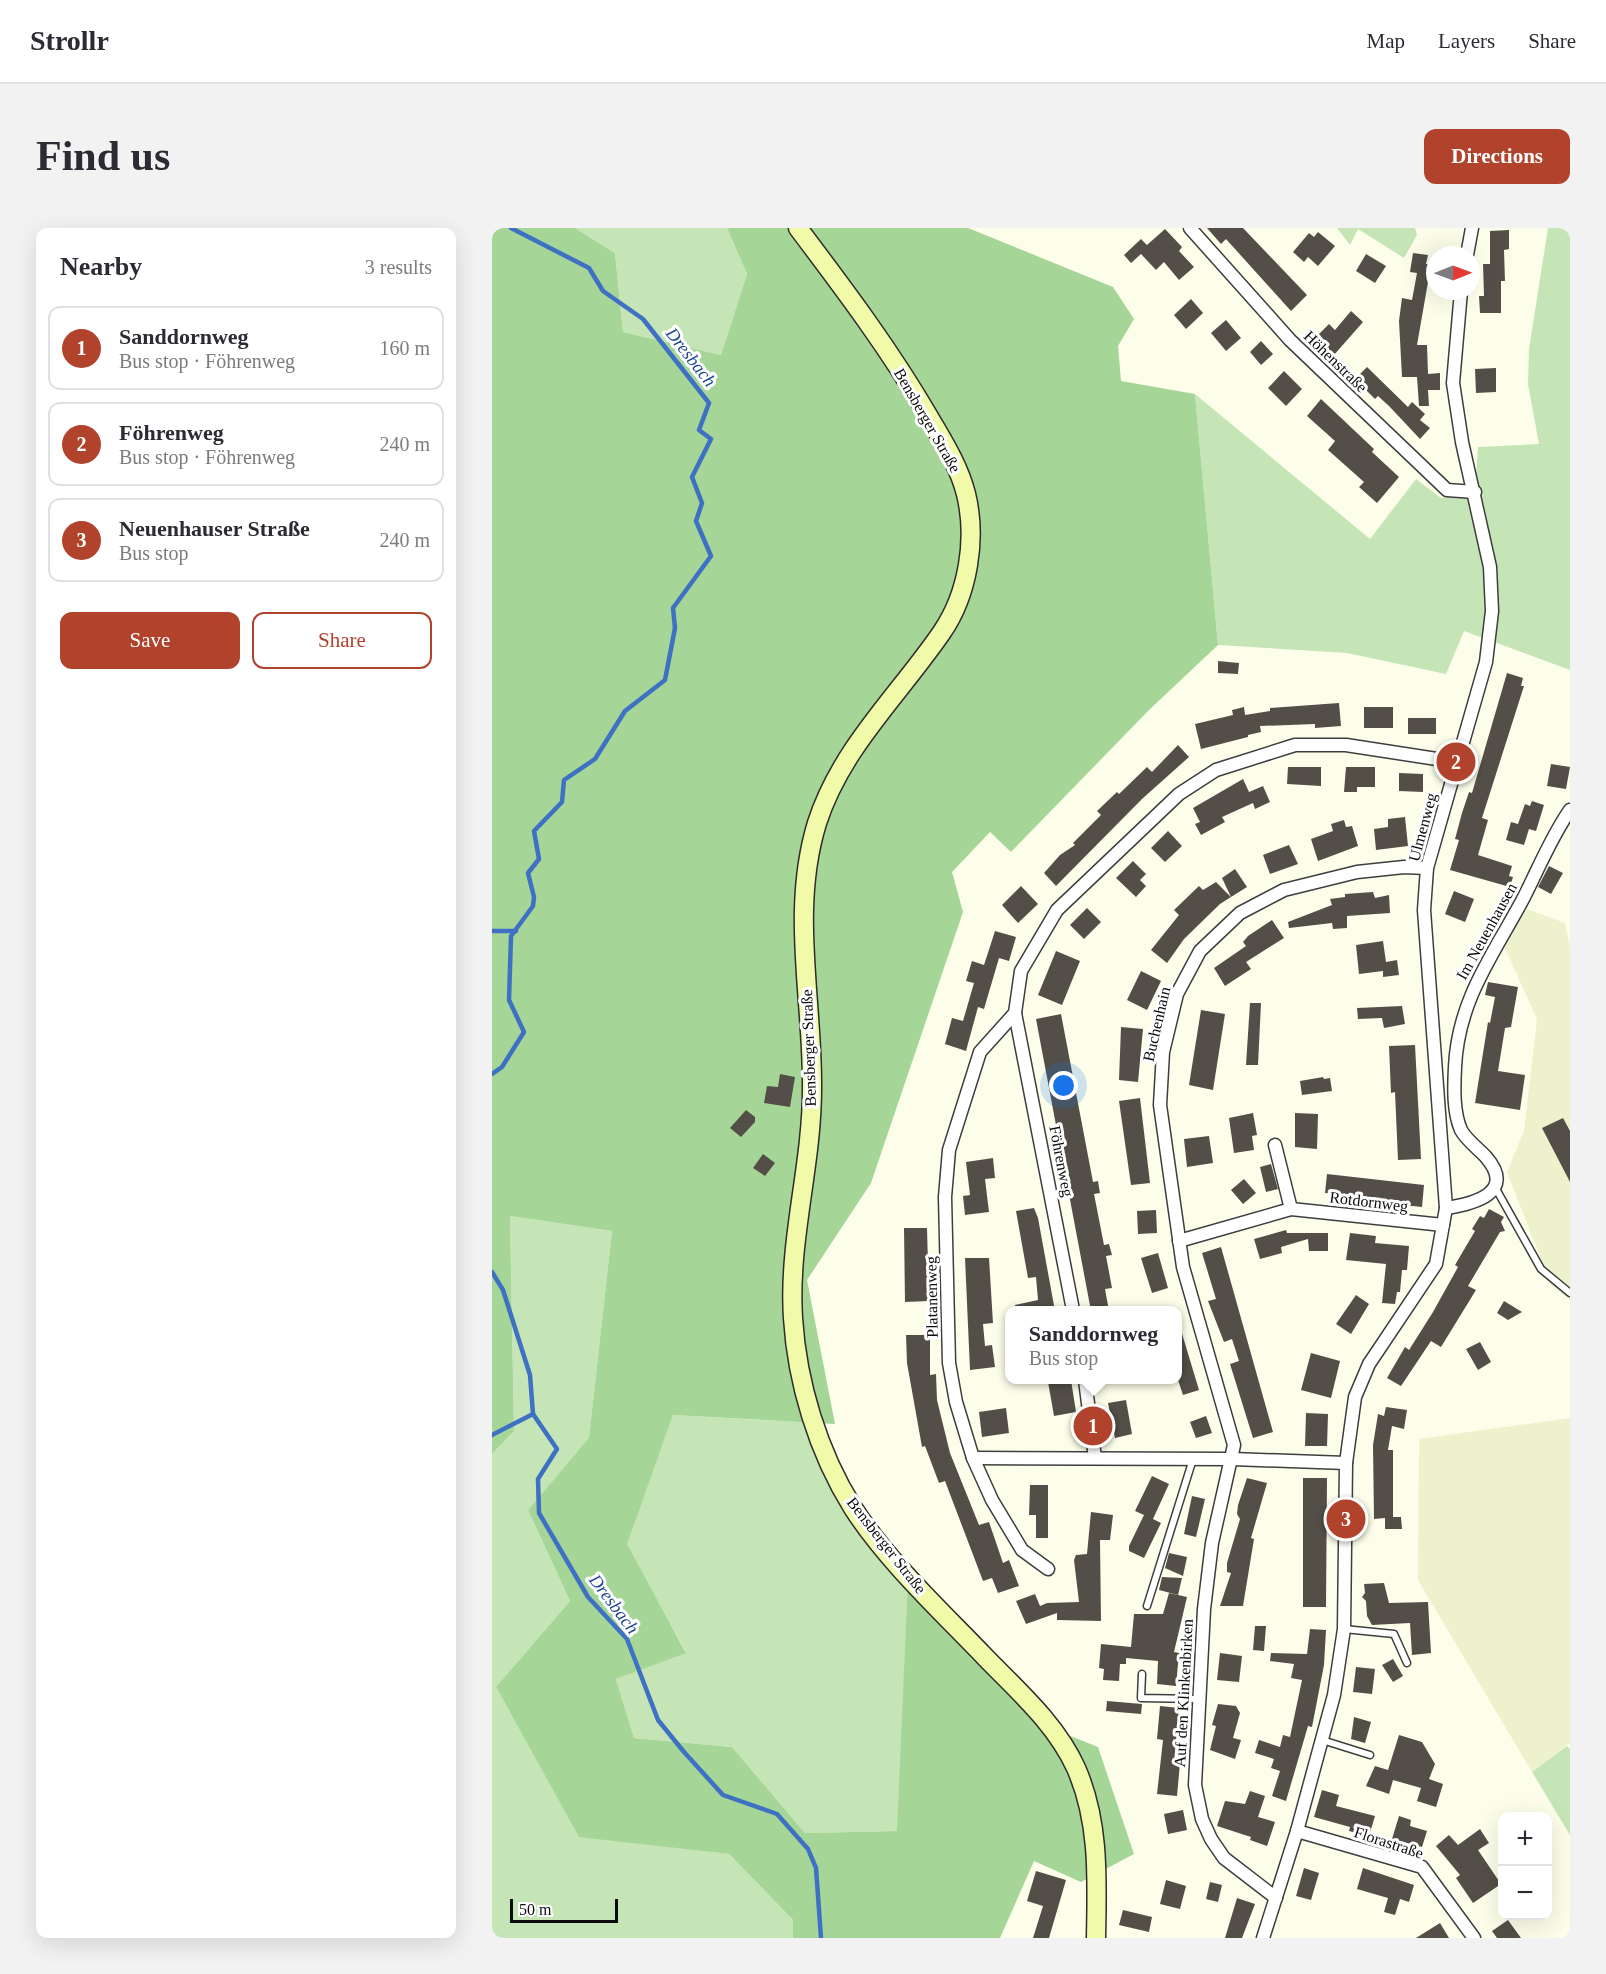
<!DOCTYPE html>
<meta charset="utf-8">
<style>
body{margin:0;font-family:"Times New Roman",serif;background:#f2f2f3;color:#2b2b33}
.controls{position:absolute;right:18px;bottom:18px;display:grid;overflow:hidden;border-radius:12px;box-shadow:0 6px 24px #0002}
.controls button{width:54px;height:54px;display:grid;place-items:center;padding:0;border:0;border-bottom:2px solid #e1e1e2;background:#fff;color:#2b2b33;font:30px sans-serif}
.compass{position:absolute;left:934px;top:18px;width:54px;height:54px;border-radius:50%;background:#fff;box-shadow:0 6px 24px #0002;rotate:89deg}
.scale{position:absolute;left:18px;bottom:15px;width:108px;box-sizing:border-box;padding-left:6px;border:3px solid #0b0b0b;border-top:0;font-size:16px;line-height:21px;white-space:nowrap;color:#0b0b0b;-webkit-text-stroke:4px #fff;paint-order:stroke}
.you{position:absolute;left:572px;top:858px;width:21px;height:21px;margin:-15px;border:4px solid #fff;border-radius:50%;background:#1a73e8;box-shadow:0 0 0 9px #1a73e833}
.badge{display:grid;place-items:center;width:39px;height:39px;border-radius:50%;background:#b1432c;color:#fff;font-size:20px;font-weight:700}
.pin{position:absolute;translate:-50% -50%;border:3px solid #fff;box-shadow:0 2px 6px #0006}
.popup{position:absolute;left:513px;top:1078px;width:177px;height:78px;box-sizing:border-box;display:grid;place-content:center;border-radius:12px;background:#fff;filter:drop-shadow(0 2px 4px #0005);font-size:20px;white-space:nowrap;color:#7c7c81}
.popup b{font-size:22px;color:#2b2b33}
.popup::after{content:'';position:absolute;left:50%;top:100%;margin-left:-12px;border:12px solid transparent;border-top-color:#fff}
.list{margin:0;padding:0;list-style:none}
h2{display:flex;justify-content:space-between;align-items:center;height:78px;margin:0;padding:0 24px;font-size:26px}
h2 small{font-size:20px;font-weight:400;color:#7c7c81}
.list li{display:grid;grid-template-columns:39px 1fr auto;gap:18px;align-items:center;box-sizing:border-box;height:84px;margin:0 12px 12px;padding:0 12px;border:2px solid #e1e1e2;border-radius:12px}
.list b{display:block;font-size:22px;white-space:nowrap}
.list p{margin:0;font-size:20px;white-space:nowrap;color:#7c7c81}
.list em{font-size:20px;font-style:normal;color:#7c7c81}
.actions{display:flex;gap:12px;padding:18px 24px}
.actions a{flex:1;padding:14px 0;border:2px solid #b1432c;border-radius:12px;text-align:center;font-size:21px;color:#b1432c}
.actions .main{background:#b1432c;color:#fff}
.map{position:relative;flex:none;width:1078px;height:1710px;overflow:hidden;border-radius:12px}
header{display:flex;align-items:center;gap:36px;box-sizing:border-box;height:84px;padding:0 30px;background:#fff;border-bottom:2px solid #e1e1e2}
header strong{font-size:28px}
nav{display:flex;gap:33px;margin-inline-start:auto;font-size:21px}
.intro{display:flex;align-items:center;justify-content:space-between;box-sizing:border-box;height:144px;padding:0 36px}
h1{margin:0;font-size:42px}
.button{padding:15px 27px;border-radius:12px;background:#b1432c;color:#fff;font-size:21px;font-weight:700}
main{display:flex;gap:36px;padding:0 36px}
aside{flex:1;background:#fff;border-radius:12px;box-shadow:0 6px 24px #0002}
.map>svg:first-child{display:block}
</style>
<header>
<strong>Strollr</strong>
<nav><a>Map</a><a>Layers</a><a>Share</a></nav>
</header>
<div class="intro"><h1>Find us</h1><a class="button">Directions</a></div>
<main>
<aside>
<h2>Nearby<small>3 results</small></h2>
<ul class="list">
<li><span class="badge">1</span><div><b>Sanddornweg</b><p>Bus stop · Föhrenweg</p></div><em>160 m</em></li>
<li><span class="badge">2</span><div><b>Föhrenweg</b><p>Bus stop · Föhrenweg</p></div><em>240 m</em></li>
<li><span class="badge">3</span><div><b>Neuenhauser Straße</b><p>Bus stop</p></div><em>240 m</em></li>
</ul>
<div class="actions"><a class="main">Save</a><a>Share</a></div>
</aside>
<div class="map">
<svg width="1078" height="1710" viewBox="0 0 1078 1710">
<rect width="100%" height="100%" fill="#fdfeea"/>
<g fill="#edf2cc">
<polygon points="1035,681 1073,695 1078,719 1078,1072 1059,1057 1015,944 1032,903 1045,791 1012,718"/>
<polygon points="1078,1190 1078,1515 1040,1544 926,1352 927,1211"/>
</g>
<g fill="#c5e5b7">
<polygon points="83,0 235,0 255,46 229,127 131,104 123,25"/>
<polygon points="845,0 923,0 925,7 912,30 866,1 858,17"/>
<polygon points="1056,0 1078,0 1078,442 972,403 954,446 855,425 726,417 703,166 878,311 924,251 949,270 983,265 986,219 1047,216 1036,156 1037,121"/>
<polygon points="18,988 120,1003 97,1211 36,1282 78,1373 4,1459 87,1608 237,1626 301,1692 301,1710 0,1710 0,1226 22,1203"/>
<polygon points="181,1187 323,1195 340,1239 416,1349 406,1603 313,1605 240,1519 142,1510 124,1451 194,1424 134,1316"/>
<polygon points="1075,1518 1078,1521 1078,1607 1040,1544"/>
</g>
<polygon fill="#a5d597" points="0,0 83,0 123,25 131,104 229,127 255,46 235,0 476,0 621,59 642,91 626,118 629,153 703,166 726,417 657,482 519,624 498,604 460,644 471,684 379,955 315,1052 343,1196 181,1187 135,1316 194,1425 124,1451 142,1510 240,1519 313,1605 405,1603 416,1349 563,1502 606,1519 642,1626 589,1654 542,1633 508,1710 301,1710 301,1692 237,1626 87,1609 4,1459 78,1373 36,1282 97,1210 120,1003 18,988 22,1203 0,1226"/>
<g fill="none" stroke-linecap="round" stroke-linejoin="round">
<g stroke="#3e71c4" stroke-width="4.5">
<polyline points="0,703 24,703"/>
<polyline points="0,846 10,839 32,804 17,772 19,708 41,678 42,669 36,645 47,631 42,603 70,574 72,552 103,531 133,483 173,452 183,400 181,380 219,328 204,293 210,275 200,249 219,211 207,202 217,175 151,91 111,63 97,40 19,0"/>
<polyline points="0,1044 11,1062 38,1147 41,1186 65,1221 46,1251 47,1285 96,1369 135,1411 166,1492 192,1524 231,1567 285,1586 316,1621 324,1640 329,1710"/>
<polyline points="0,1207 41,1186"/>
</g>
</g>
<g fill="#534f48">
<polygon points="715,0 751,0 815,67 799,83 734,11 729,16"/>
<polygon points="673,1 690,19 687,23 702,39 687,52 672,34 664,42 649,26 639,35 632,27 649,11 655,17"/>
<polygon points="1017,2 1017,21 1012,22 1013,53 1009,53 1009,85 988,85 987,68 992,68 991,36 998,36 998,3"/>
<polygon points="826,4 843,18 826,38 816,29 812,34 801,24 817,5 822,9"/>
<polygon points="921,25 936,27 934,36 943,37 943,55 936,54 925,117 935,117 936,146 948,145 948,162 936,162 937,178 927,178 925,149 910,149 907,93 910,70 920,72 925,45 918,44"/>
<polygon points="874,26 894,38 883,55 864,43"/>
<polygon points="699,71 711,85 694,101 682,87"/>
<polygon points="859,83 871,94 842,127 827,116 829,113 824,109 837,96 843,102"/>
<polygon points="734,92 749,110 734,123 719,105"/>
<polygon points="769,113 781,126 769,137 758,124"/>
<polygon points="875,139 916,179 920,174 933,186 928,192 938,200 928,211 897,178 886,168 883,171 863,151"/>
<polygon points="1004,140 1004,164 984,165 983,141"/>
<polygon points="792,143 810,161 794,178 776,160"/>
<polygon points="829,171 882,221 880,224 907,249 885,275 867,259 872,254 836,222 843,213 815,188"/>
<polygon points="726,433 747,435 746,446 726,445"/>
<polygon points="1015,445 1031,450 1029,458 1032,458 990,590 996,592 986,627 1020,638 1017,648 1021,649 1018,659 958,642 967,612 963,611 970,585 977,564 980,565"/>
<polygon points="847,475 849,498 823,500 823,496 768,498 769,504 756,507 756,509 709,521 703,496 741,487 740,482 752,479 753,487 778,483 778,480"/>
<rect x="872" y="479" width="29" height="21"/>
<rect x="916" y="490" width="28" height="16"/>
<polygon points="686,517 697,529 650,571 564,658 552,645 568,627 583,617 581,615 609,587 605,583 625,564 627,566 655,539 660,544"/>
<polygon points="1059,536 1078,539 1074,561 1055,558"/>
<polygon points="796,539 829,539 829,558 795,556"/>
<polygon points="854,539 883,539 883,559 865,559 865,564 852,564"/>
<polygon points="907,545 931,546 931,564 907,563"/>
<polygon points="751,551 757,564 771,558 778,574 763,581 761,575 730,589 733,594 709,607 703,596 708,594 701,580"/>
<polygon points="1040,573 1052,577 1044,603 1037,601 1032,617 1014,612 1019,594 1026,596 1033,576 1038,578"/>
<polygon points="913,589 916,618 884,622 882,601 896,599 896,591"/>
<polygon points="852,592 854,599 860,598 866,618 826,633 819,611 841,603 839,596"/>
<polygon points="676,603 690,618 673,634 659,620"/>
<polygon points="797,617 806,636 778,646 771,627"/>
<polygon points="641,633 654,646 648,652 654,658 644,669 624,650"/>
<polygon points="1057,638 1071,645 1059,666 1046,659"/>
<polygon points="743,641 755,659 739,669 730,650"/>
<polygon points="724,654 739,669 728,676 692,711 675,735 659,722 687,687 682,682 707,658 711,662"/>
<polygon points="529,658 546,676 526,695 510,677"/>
<polygon points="962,663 982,671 973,694 953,686"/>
<polygon points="881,664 883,670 897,667 898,685 855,688 855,700 841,701 840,695 797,700 796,694 840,677 838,671 853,669 853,666"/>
<polygon points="595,680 609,694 592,711 578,697"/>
<polygon points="780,692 792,710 754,734 759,741 733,758 722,740 754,718 751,714 756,708"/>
<polygon points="503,703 524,709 517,733 507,730 492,781 486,779 474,823 453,816 460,790 471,793 482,755 474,753 480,733 492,737"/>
<polygon points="891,713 894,734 905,732 907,747 891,749 891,743 867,746 864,717"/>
<polygon points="564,723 588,733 570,777 546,767"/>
<polygon points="649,743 669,753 655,782 635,772"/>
<polygon points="996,754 1026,759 1019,799 1013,800 1006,843 1033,847 1028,882 983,875 996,794 998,795 1003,769 993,767"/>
<polygon points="758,775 769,775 766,837 754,837"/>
<polygon points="910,778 913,796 892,800 890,790 866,791 865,780"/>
<polygon points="709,782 733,786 721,862 697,857"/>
<polygon points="569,786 601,954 606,953 608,965 602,966 612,1017 617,1016 620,1027 614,1028 620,1060 613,1061 617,1083 599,1083 544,791"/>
<polygon points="629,799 651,801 646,854 627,852"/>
<polygon points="923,817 929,931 906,932 903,864 899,865 897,818"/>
<polygon points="288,846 303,849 298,879 272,875 275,858 286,859"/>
<polygon points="831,849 832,851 838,850 840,863 810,867 808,853"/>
<polygon points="648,870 658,955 639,957 627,873"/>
<polygon points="254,882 263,889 263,894 249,909 238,900"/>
<polygon points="761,885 765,907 760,908 762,922 742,925 737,890"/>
<polygon points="803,885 826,886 825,921 803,919"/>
<polygon points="1071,890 1078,903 1078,954 1050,900"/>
<polygon points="717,908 721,935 695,939 692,911"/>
<polygon points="271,926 283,935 273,948 261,940"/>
<polygon points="501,930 503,950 493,951 497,984 473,987 471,968 478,967 474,934"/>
<polygon points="779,936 786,961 774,964 768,939"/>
<polygon points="835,946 932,957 930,979 861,972 861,967 833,965"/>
<polygon points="752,951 764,965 751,976 739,962"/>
<polygon points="542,980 546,990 563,1083 524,1083 523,1077 546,1072 544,1049 536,1050 524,983"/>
<polygon points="997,981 1012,989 1009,994 1013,1003 1008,1004 976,1058 984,1062 949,1119 939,1113 909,1158 895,1150 913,1119 917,1122 941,1084 966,1039 963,1037 983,1003 980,1001 988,988 992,990"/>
<polygon points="664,982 665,1005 646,1006 645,983"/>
<polygon points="412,1000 435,1000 437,1073 413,1074"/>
<polygon points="794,1002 795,1005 836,1005 836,1023 817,1023 816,1011 789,1019 790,1025 768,1031 762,1011"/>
<polygon points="858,1005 884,1008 883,1015 917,1018 915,1042 910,1042 908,1064 905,1064 903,1076 890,1075 894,1036 854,1032"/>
<polygon points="729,1019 781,1204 761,1210 738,1136 747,1133 740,1111 732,1114 716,1073 724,1071 710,1025"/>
<polygon points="666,1025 676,1060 660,1065 649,1030"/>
<polygon points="473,1030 497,1030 501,1095 491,1096 493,1118 500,1117 503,1139 478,1142"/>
<polygon points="864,1067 877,1076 859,1106 844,1096"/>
<polygon points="1012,1073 1030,1084 1016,1092 1005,1085"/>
<polygon points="688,1099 707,1162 691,1167 685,1149 685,1100"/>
<polygon points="414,1107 438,1107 438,1147 444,1146 445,1172 458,1225 487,1297 497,1294 511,1335 517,1332 527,1358 506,1365 500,1350 491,1353 453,1253 447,1255 433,1218 430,1219 415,1135"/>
<polygon points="988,1114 999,1134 986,1142 974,1121"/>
<polygon points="819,1125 848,1133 839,1170 809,1162"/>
<polygon points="579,1152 584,1184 562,1188 556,1154"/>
<polygon points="634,1172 640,1206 623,1210 616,1175"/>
<polygon points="894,1179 915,1182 912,1201 900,1198 896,1222 901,1222 901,1289 909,1289 910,1301 893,1301 893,1290 882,1291 881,1217 886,1186 892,1188"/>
<polygon points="514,1180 517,1205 490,1209 487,1184"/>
<polygon points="814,1185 836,1186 835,1218 813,1218"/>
<polygon points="714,1188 720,1205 704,1210 698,1194"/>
<polygon points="660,1248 677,1256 661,1291 659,1290 669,1295 652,1330 637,1323 637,1318 652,1287 643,1283"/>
<polygon points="755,1250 775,1255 759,1310 762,1311 751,1378 728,1378 739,1345 735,1344 735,1335 748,1291 745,1286 746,1277"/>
<polygon points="811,1250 835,1250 834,1379 811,1379"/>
<polygon points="538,1257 556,1257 556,1310 544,1310 544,1287 537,1287"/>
<polygon points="700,1268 713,1271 704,1309 692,1306"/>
<polygon points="599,1284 621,1287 618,1312 608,1312 609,1393 565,1392 565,1385 534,1396 524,1373 543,1366 548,1378 555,1375 587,1374 582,1332 584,1327 595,1326"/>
<polygon points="677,1325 695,1329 691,1348 673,1340"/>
<polygon points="670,1349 690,1350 686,1367 667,1362"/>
<polygon points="892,1355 897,1375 936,1374 939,1425 920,1427 918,1395 880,1397 875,1388 874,1373 870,1369 873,1365 872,1356"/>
<polygon points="677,1365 695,1369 682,1424 687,1425 684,1458 665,1456 666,1433 634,1430 634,1436 628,1436 627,1453 611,1452 612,1441 607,1440 609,1416 639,1419 642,1386 671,1386"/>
<polygon points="763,1398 774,1398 772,1423 761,1422"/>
<polygon points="818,1401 834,1402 832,1437 820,1499 816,1498 794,1573 780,1568 788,1543 779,1540 782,1531 763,1525 767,1512 788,1519 791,1507 798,1509 810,1452 799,1450 802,1436 778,1433 779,1425 815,1426"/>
<polygon points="728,1425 750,1428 747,1454 725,1452"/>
<polygon points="901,1431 911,1448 901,1454 890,1437"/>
<polygon points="864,1439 883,1441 880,1466 861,1464"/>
<polygon points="615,1473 650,1476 649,1486 614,1483"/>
<polygon points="726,1476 744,1478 748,1485 741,1510 749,1512 743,1531 718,1522 724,1498 720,1497"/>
<polygon points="668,1478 687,1480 682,1534 688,1535 685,1568 665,1566 671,1512 665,1511"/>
<polygon points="862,1489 879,1494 873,1515 859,1511"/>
<polygon points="907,1507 930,1514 943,1536 937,1551 951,1556 944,1579 925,1573 929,1560 901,1552 897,1566 874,1558 883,1538 896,1542"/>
<polygon points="830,1562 847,1567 844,1578 883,1588 877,1608 857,1603 858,1599 822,1589"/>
<polygon points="758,1563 773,1568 766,1589 783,1594 775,1618 758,1612 759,1609 725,1598 733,1573 753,1576"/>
<polygon points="691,1582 695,1602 676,1606 672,1586"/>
<polygon points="907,1588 919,1592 918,1598 935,1603 930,1619 900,1611"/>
<polygon points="988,1601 997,1615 986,1622 1009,1656 981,1675 964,1650 968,1647 944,1618 957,1607 966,1617"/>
<polygon points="812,1640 827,1645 819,1672 804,1668"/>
<polygon points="871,1640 922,1657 917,1674 908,1671 903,1687 892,1684 896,1670 865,1661"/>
<polygon points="544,1643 574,1652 557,1710 541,1710 551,1678 535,1673"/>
<polygon points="674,1652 694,1658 688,1681 668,1676"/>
<polygon points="718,1654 730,1657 726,1674 714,1671"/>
<polygon points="745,1670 763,1676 750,1710 733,1710"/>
<polygon points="631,1682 660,1689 657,1704 627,1697"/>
<polygon points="1016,1692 1029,1710 1005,1710 1000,1703"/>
<polygon points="948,1695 957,1710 924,1710"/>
</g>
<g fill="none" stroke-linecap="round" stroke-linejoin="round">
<defs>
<g id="lane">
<polyline points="1003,959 1049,1041 1078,1065"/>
<polyline points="655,1378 701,1231"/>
<polyline points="852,1401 902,1406 915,1435"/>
<polyline points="650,1446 649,1470 707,1471"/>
<polyline points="830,1512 878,1527"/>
</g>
<g id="street">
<polyline points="698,0 798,112 955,262 983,264"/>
<polyline points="975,27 980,0"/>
<polyline points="523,785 488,824 457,922 453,969 457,1135 464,1174 481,1230 500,1272 530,1322 556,1341"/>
<polyline points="783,917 799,981"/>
<path d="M954,980C981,976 1025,965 994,929C987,921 974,912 969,902C961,884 962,859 963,839C966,772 1001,727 1031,671C1046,642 1059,609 1078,582"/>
<polyline points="687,1013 799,981 951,997"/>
<polyline points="581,1082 523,785 529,743 565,682 687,566 724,542 803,517 854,517 964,534"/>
<polyline points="593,1152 603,1230"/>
<polyline points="481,1230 740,1231 854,1235"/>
<polyline points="805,1603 930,1639 982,1710"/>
<polyline points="784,1670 732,1630 719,1611 710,1591 703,1557 712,1381 720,1315 742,1217 691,1039 668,877 671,824 685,766 708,723 748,685 792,662 865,644 912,639 935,640"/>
<polyline points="771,1710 805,1603 842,1467 852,1401 854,1235 863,1169 877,1136 944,1036 954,980 932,682 935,640 994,434 1000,383 998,339 970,214 961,155 969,63"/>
</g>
<path id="secondary" d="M306,0C352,61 398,122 437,189C451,213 467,238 474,266C485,311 476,366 450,404C407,467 349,520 325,595C298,683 321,771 320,861C320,938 296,1013 301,1090C305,1155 326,1224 361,1280C395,1333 450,1384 494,1430C527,1464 564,1496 584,1540C608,1594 605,1653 604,1710"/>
</defs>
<use href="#lane" stroke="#3e3e3e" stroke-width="9"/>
<use href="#street" stroke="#3e3e3e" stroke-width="15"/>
<use href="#secondary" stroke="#2d2d2d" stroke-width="21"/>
<use href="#lane" stroke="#fff" stroke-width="6"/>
<use href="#street" stroke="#fff" stroke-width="12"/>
<use href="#secondary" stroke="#f1faa9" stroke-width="18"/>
</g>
<g text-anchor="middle" stroke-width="6" stroke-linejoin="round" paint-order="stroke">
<g font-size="16" fill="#0b0b0b" stroke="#fff">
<text transform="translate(844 133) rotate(44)" y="6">Höhenstraße</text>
<text transform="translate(436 192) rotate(60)" y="6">Bensberger Straße</text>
<text transform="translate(930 599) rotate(-75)" y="6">Ulmenweg</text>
<text transform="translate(994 703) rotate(-61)" y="6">Im Neuenhausen</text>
<text transform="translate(664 796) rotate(-77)" y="6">Buchenhain</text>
<text transform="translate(316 820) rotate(-92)" y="6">Bensberger Straße</text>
<text transform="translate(570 933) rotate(79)" y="6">Föhrenweg</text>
<text transform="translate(877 973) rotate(7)" y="6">Rotdornweg</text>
<text transform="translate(439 1069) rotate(-91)" y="6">Platanenweg</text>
<text transform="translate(395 1317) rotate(52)" y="6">Bensberger Straße</text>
<text transform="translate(691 1465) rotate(-87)" y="6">Auf den Klinkenbirken</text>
<text transform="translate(897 1614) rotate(18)" y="6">Florastraße</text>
</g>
<g font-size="18" font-style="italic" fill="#1d4694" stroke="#fff">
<text transform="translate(199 129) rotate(52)" y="6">Dresbach</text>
<text transform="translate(122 1376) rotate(53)" y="6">Dresbach</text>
</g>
</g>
</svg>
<div class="controls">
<button>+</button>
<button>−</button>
</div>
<svg class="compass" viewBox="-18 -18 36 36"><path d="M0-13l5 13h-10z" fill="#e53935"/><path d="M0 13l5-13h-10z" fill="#7c7c81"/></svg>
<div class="scale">50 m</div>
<div class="you"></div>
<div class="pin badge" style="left:601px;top:1198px">1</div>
<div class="popup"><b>Sanddornweg</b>Bus stop</div>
<div class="pin badge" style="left:964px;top:534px">2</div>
<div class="pin badge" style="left:854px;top:1291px">3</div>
</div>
</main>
